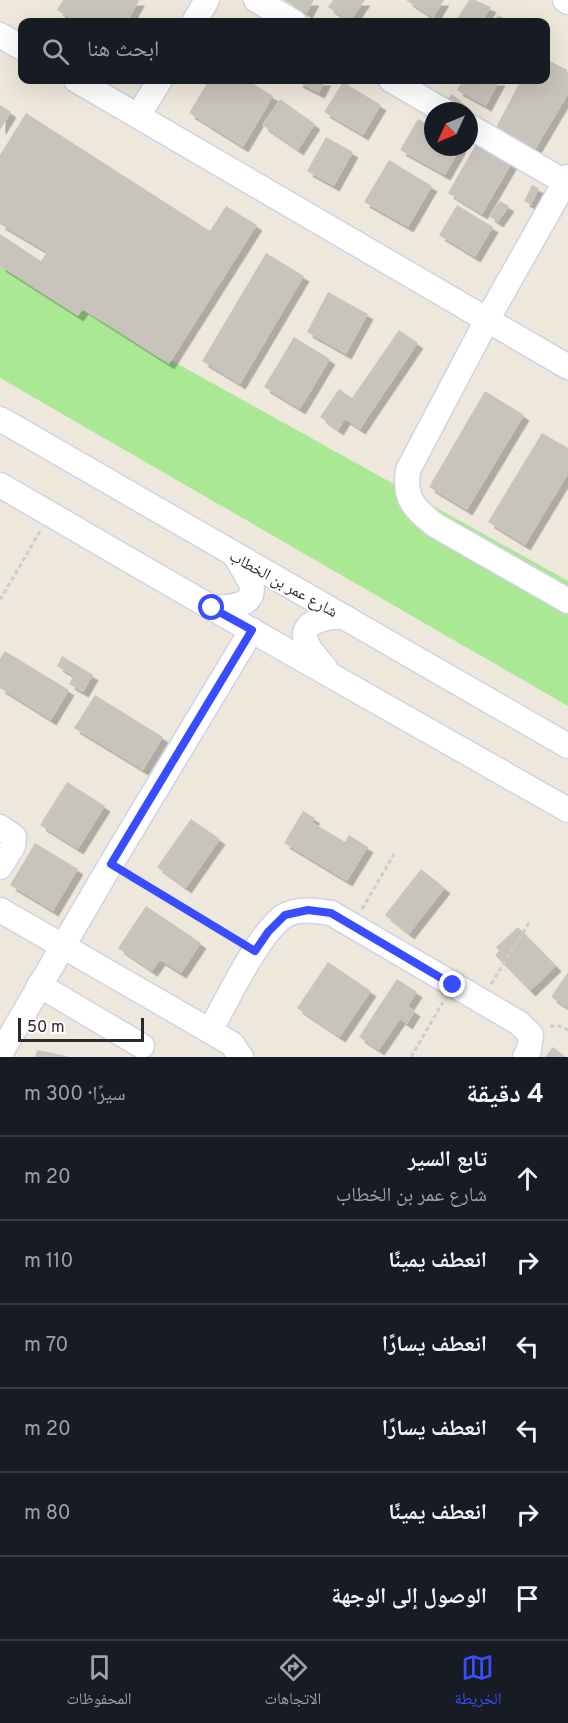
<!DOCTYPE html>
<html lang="ar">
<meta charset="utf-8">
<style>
body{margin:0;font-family:Overpass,"Noto Naskh Arabic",sans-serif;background:#242831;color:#f1f3f6;direction:rtl}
.compass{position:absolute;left:424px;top:102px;width:54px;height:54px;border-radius:50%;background:#171b24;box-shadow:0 6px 24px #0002;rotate:226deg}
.scale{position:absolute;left:18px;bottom:15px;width:126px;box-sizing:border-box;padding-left:6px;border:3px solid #2b2b2b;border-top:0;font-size:16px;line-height:21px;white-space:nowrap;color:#2b2b2b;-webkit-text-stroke:4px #fff;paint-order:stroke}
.stop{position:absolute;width:18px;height:18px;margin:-14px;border:4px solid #384dff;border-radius:50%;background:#fff}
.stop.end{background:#384dff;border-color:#fff;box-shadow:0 2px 6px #0008}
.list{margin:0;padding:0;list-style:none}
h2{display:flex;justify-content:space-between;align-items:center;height:78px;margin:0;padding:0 24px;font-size:26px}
h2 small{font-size:20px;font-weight:400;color:#9ea1a6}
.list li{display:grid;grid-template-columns:39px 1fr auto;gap:18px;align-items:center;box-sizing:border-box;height:84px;padding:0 24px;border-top:2px solid #363941}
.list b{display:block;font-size:22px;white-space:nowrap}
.list p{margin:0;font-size:20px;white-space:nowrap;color:#9ea1a6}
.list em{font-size:20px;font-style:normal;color:#9ea1a6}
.icon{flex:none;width:33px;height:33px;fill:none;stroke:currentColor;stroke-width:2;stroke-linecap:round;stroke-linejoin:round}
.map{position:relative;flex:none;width:568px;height:1057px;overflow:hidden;direction:ltr}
.search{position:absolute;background:#171b24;box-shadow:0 6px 24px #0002;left:18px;right:18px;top:18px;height:66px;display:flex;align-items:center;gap:15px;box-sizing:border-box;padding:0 21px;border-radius:12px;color:#9ea1a6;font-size:22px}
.sheet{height:582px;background:#171b24}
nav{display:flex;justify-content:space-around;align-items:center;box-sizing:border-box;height:84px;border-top:2px solid #363941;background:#171b24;font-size:16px;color:#9ea1a6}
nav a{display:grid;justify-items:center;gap:3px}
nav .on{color:#384dff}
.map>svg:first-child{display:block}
</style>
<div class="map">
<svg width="568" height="1057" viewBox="0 0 568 1057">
<defs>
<filter id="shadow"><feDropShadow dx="5.5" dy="5.5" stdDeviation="0" flood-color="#0004"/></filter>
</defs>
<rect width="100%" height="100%" fill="#eee8dc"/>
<polygon fill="#aae894" points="0,265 568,581 568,706 0,378"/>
<g fill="#c9c4bb" filter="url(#shadow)">
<polygon points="63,0 138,0 139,1 127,22 77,22 57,10"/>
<polygon points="284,0 314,0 307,13"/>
<polygon points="333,0 365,0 350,22 328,7"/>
<polygon points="406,0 444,0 433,18"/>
<polygon points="469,0 475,0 491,7 482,22 455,22"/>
<polygon points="498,15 512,22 494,22"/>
<polygon points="546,59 567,70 568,94 533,153 495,129 521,80 546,80"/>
<polygon points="209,80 247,80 273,96 243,147 189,113"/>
<polygon points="299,80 326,80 319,93 297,82"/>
<polygon points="463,80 500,80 486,106 457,90"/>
<polygon points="343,82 381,105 363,135 324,112"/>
<polygon points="452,94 461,101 457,106 448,99"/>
<polygon points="280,99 315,124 298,150 262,125"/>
<polygon points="0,105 11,112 0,130"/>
<polygon points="26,113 210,231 226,206 257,225 169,364 83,309 78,316 0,266 0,234 41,261 47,252 0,224 0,155"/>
<polygon points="418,119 433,128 433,147 461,147 445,175 400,150"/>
<polygon points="326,137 353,152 334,186 307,171"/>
<polygon points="478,141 513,161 482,214 448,193"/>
<polygon points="389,160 432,186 408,227 364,202"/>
<polygon points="532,185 539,188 531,205 524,201"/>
<polygon points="500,201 509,206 498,222 489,216"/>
<polygon points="457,205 493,227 475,257 439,235"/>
<polygon points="266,253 304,276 240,384 202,361"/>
<polygon points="328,292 368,314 346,354 307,332"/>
<polygon points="399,330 418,343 360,429 345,419 338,430 320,417 339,389 352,398"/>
<polygon points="294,337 330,359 300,409 264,387"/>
<polygon points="485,391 524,415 467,510 429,487"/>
<polygon points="542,433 568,448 568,474 525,545 488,522"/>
<polygon points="5,651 69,690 51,720 0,688 0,659"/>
<polygon points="62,656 93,675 83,692 69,684 74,676 57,666"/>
<polygon points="95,695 163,737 143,770 74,728"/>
<polygon points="67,782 105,806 78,849 40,825"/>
<polygon points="303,811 315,818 312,822 345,842 349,835 368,847 347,881 284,843"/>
<polygon points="191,819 220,839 186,888 157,867"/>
<polygon points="35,843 78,869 53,911 10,885"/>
<polygon points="421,869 445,888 409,934 385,915"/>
<polygon points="146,906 201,943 181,973 160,960 152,971 118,948"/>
<polygon points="518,927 556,966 530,991 495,955 499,951 496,947"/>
<polygon points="328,962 371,991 340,1037 297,1008"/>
<polygon points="568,972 568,1008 551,997"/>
<polygon points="397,979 417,992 408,1006 415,1011 407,1024 400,1019 379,1050 359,1037"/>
<polygon points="553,1047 566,1057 545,1057"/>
<polygon points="37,1050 67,1056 67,1057 35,1057"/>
</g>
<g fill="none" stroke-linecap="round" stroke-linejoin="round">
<defs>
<g id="minor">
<polyline points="256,0 294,22"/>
<polyline points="565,0 568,2"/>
<polyline points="194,22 207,0"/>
<polyline points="0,35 22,48"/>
<polyline points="76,80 568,367"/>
<polyline points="391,80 444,111"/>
<polyline points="138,116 160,80"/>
<polyline points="469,126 568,184"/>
<path d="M568,177L487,320L408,470C404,498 413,508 435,525L568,601"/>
<polyline points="0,419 568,746"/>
<polyline points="0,485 212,608 568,810"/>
<path d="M212,608C228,607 257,608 251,583L235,555"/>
<path d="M325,668C319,660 309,651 306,641C299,620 331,616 344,617"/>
<polyline points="0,827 14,837 13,846 0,867"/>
<polyline points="0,910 210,1031 232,1044 241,1057"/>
<polyline points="39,985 142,1046"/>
<path d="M210,1031C225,1004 261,928 286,915C301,908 316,911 331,913L519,1023L531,1035L529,1050L525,1057"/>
<polyline points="0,1054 111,864 252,630"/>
</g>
</defs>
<use href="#minor" stroke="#d1d3e5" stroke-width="27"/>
<g stroke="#ccc" stroke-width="3" stroke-dasharray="4.5 3" stroke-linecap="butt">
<polyline points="0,600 40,531"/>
<polyline points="128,874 238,941"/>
<polyline points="362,909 394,854"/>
<polyline points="491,984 529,923"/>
<polyline points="550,1026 559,1026 568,1030"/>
<polyline points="411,1057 443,1002"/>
</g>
<use href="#minor" stroke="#fff" stroke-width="24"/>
</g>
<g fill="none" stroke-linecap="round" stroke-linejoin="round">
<polyline stroke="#384dff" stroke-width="8" points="212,608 252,630 111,864 255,951 268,932 285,915 308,910 331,913 453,985"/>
</g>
<g text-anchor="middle" stroke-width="4.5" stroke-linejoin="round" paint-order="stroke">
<g font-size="16" fill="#2b2b2b" stroke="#fff">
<text transform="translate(284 583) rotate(29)" y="6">شارع عمر بن الخطاب</text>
</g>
</g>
</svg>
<svg class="compass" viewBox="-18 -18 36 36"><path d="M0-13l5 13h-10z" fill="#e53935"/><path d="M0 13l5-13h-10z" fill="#9ea1a6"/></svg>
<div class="scale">50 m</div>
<div class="stop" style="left:212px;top:608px"></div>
<div class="stop end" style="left:453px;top:985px"></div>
<div class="search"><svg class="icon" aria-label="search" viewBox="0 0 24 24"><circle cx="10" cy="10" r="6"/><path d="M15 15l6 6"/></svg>ابحث هنا</div>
</div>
<section class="sheet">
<h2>4 دقيقة<small>سيرًا · 300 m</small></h2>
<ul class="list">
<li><svg class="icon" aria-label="ahead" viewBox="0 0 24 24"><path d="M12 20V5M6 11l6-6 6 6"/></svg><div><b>تابع السير</b><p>شارع عمر بن الخطاب</p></div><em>20 m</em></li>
<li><svg class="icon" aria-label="right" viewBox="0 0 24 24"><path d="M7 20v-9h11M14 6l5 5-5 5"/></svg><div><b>انعطف يمينًا</b></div><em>110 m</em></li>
<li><svg class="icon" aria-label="left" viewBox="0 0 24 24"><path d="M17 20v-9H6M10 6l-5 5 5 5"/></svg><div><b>انعطف يسارًا</b></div><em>70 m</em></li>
<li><svg class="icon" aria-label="left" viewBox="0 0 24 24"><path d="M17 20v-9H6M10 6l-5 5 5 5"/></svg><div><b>انعطف يسارًا</b></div><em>20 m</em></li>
<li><svg class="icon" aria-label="right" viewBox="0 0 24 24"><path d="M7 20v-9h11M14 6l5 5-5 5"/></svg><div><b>انعطف يمينًا</b></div><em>80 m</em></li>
<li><svg class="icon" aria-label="arrive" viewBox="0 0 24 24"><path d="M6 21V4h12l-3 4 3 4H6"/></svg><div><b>الوصول إلى الوجهة</b></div></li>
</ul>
</section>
<nav>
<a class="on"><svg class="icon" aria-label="map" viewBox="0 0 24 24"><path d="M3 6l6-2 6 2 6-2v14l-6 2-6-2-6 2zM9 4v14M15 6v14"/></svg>الخريطة</a>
<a><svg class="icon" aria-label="directions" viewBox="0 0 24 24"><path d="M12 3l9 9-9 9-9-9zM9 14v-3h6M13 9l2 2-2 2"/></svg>الاتجاهات</a>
<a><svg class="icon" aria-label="saved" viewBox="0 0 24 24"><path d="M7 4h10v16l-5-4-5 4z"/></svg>المحفوظات</a>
</nav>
